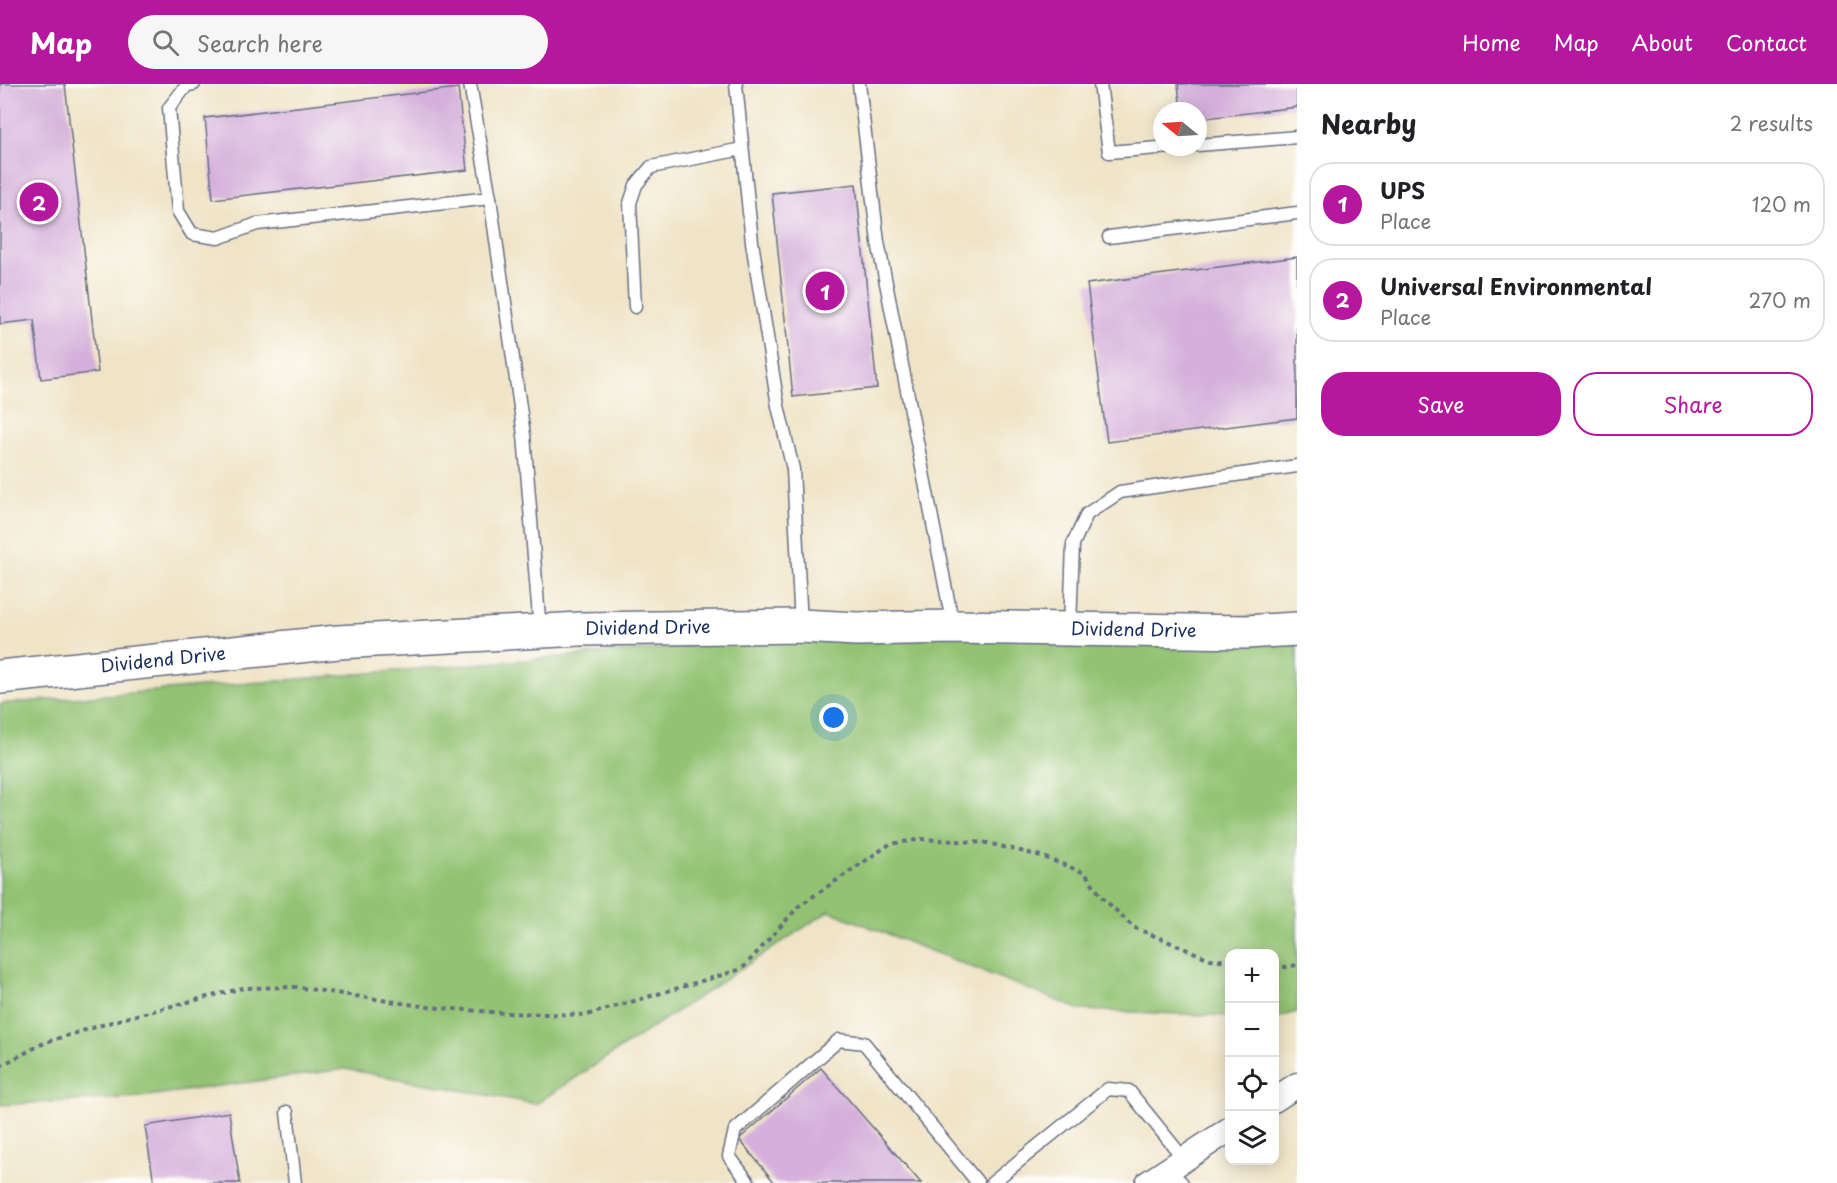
<!DOCTYPE html>
<meta charset="utf-8">
<style>
body{margin:0;font-family:"Playpen Sans",sans-serif;background:#f6f6f6;color:#202124}
.controls{position:absolute;right:18px;bottom:18px;display:grid;overflow:hidden;border-radius:12px;box-shadow:0 3px 15px #0003}
.controls button{width:54px;height:54px;display:grid;place-items:center;padding:0;border:0;border-bottom:2px solid #e0e0e0;background:#fff;color:#202124;font:30px sans-serif}
.compass{position:absolute;left:1153px;top:18px;width:54px;height:54px;border-radius:50%;background:#fff;box-shadow:0 3px 15px #0003;rotate:288deg}
.you{position:absolute;left:834px;top:634px;width:21px;height:21px;margin:-15px;border:4px solid #fff;border-radius:50%;background:#1a73e8;box-shadow:0 0 0 9px #1a73e833}
.badge{display:grid;place-items:center;width:39px;height:39px;border-radius:50%;background:#b5179e;color:#fff;font-size:20px;font-weight:700}
.pin{position:absolute;translate:-50% -50%;border:3px solid #fff;box-shadow:0 2px 6px #0006}
.list{margin:0;padding:0;list-style:none}
h2{display:flex;justify-content:space-between;align-items:center;height:78px;margin:0;padding:0 24px;font-size:26px}
h2 small{font-size:20px;font-weight:400;color:#757577}
.list li{display:grid;grid-template-columns:39px 1fr auto;gap:18px;align-items:center;box-sizing:border-box;height:84px;margin:0 12px 12px;padding:0 12px;border:2px solid #e0e0e0;border-radius:24px}
.list b{display:block;font-size:22px;white-space:nowrap}
.list p{margin:0;font-size:20px;white-space:nowrap;color:#757577}
.list em{font-size:20px;font-style:normal;color:#757577}
.actions{display:flex;gap:12px;padding:18px 24px}
.actions a{flex:1;padding:14px 0;border:2px solid #b5179e;border-radius:24px;text-align:center;font-size:21px;color:#b5179e}
.actions .main{background:#b5179e;color:#fff}
.icon{flex:none;width:33px;height:33px;fill:none;stroke:currentColor;stroke-width:2;stroke-linecap:round;stroke-linejoin:round}
.map{position:relative;flex:none;width:1297px;height:1099px;overflow:hidden}
header{display:flex;align-items:center;gap:36px;box-sizing:border-box;height:84px;padding:0 30px;background:#b5179e;color:#fff}
header strong{font-size:28px}
nav{display:flex;gap:33px;margin-inline-start:auto;font-size:21px}
.search{width:420px;height:54px;background:#f6f6f6;display:flex;align-items:center;gap:15px;box-sizing:border-box;padding:0 21px;border-radius:33px;color:#757577;font-size:22px}
main{display:flex}
aside{flex:1;background:#fff}
.map>svg:first-child{display:block}
</style>
<header>
<strong>Map</strong>
<div class="search"><svg class="icon" aria-label="search" viewBox="0 0 24 24"><circle cx="10" cy="10" r="6"/><path d="M15 15l6 6"/></svg>Search here</div>
<nav><a>Home</a><a>Map</a><a>About</a><a>Contact</a></nav>
</header>
<main>
<div class="map">
<svg width="1297" height="1099" viewBox="0 0 1297 1099">
<rect width="100%" height="100%" fill="#fdfcf7"/>
<filter id="ink" filterUnits="userSpaceOnUse"><feTurbulence type="fractalNoise" baseFrequency=".0167" numOctaves="2"/><feDisplacementMap in="SourceGraphic" scale="12" xChannelSelector="R" yChannelSelector="G"/><feConvolveMatrix kernelMatrix="1 2 1 2 8 2 1 2 1" color-interpolation-filters="sRGB"/></filter>
<filter id="wash" filterUnits="userSpaceOnUse"><feTurbulence type="fractalNoise" baseFrequency=".008" numOctaves="4" result="noise"/><feDisplacementMap in="SourceGraphic" scale="24" xChannelSelector="R" yChannelSelector="G"/><feGaussianBlur stdDeviation="1.35" result="paint"/><feColorMatrix in="noise" values="0 0 0 0 0 0 0 0 0 0 0 0 0 0 0 0 0 1.4 0 .05"/><feComposite in="paint" operator="in"/></filter>
<g filter="url(#wash)">
<rect width="100%" height="100%" fill="#f0e4c7"/>
<polygon fill="#92c272" stroke="#567868" stroke-width="1.5" points="1038,533 1297,533 1297,928 1275,934 1274,870 1230,870 1229,932 1081,926 829,827 536,1020 345,985 140,1013 0,1021 0,620"/>
<g id="blocks">
<g fill="#d5b0dc">
<polygon points="0,0 65,0 98,288 41,295 34,236 0,240"/>
<polygon points="1178,0 1297,0 1297,23 1198,35 1198,27 1181,27"/>
<polygon points="458,4 467,86 213,115 205,34"/>
<polygon points="856,100 877,304 793,313 772,109"/>
<polygon points="1297,173 1297,334 1107,358 1087,200"/>
<polygon points="821,984 921,1099 775,1099 739,1055"/>
<polygon points="229,1028 240,1099 154,1099 145,1042"/>
</g>
</g>
</g>
<g filter="url(#ink)">
<use href="#blocks" fill-opacity="0" stroke="#666e83" stroke-width="1.5"/>
<g fill="none" stroke-linecap="round" stroke-linejoin="round">
<defs>
<g id="lane">
<polyline points="194,0 187,1 169,24 178,127 192,150 218,154 257,140 490,114"/>
<polyline points="470,0 490,114 524,351 540,546"/>
<polyline points="736,0 752,158 778,322 793,385 801,541"/>
<polyline points="859,0 878,158 953,542"/>
<polyline points="1100,0 1109,68 1171,63"/>
<polyline points="1198,61 1297,53"/>
<polyline points="1109,153 1297,129"/>
<polyline points="635,223 630,119 636,101 651,83 742,65"/>
<polyline points="1070,543 1073,460 1087,430 1120,408 1297,382"/>
<polyline points="287,1028 295,1099"/>
<polyline points="1168,1085 1182,1099"/>
<polyline points="749,1099 729,1072 735,1046 839,956 864,959 978,1099"/>
<polyline points="992,1099 1108,1005 1129,1007 1184,1075"/>
</g>
<g id="street">
<polyline points="1274,1016 1297,1001"/>
<polyline points="1148,1099 1230,1045"/>
</g>
<g id="secondary">
<path id="s1" d="M0,593L338,558L580,545L801,542L857,545L953,543L1246,548L1297,545"/>
</g>
</defs>
<use href="#lane" stroke="#666e83" stroke-width="15"/>
<use href="#street" stroke="#666e83" stroke-width="27"/>
<use href="#secondary" stroke="#666e83" stroke-width="36"/>
<g stroke="#666e83" stroke-width="4" stroke-dasharray="4.5 4.5" stroke-linecap="butt">
<polyline points="1274,882 1286,883 1297,881"/>
<polyline points="0,982 46,958 125,934 243,904 296,903 428,923 506,929 587,931 742,885 799,822 890,760 923,755 987,759 1041,772 1085,789 1102,813 1133,843 1210,875 1230,877"/>
</g>
<use href="#lane" stroke="#fff" stroke-width="12"/>
<use href="#street" stroke="#fff" stroke-width="24"/>
<use href="#secondary" stroke="#fff" stroke-width="33"/>
</g>
</g>
<g text-anchor="middle" stroke-width="5" stroke-linejoin="round" paint-order="stroke">
<g font-size="18" fill="#1b2f5e" stroke="#fdfcf7">
<text dy="6" stroke="none"><textPath href="#s1" startOffset="650">Dividend Drive</textPath></text>
<text dy="6" stroke="none"><textPath href="#s1" startOffset="1136">Dividend Drive</textPath></text>
<text dy="6" stroke="none"><textPath href="#s1" startOffset="164">Dividend Drive</textPath></text>
</g>
</g>
</svg>
<div class="controls">
<button>+</button>
<button>−</button>
<button><svg class="icon" aria-label="locate" viewBox="0 0 24 24"><circle cx="12" cy="12" r="6"/><path d="M12 2v4M12 18v4M2 12h4M18 12h4"/></svg></button>
<button><svg class="icon" aria-label="layers" viewBox="0 0 24 24"><path d="M12 4l9 5-9 5-9-5zM3 14l9 5 9-5"/></svg></button>
</div>
<svg class="compass" viewBox="-18 -18 36 36"><path d="M0-13l5 13h-10z" fill="#e53935"/><path d="M0 13l5-13h-10z" fill="#757577"/></svg>
<div class="you"></div>
<div class="pin badge" style="left:825px;top:207px">1</div>
<div class="pin badge" style="left:39px;top:118px">2</div>
</div>
<aside>
<h2>Nearby<small>2 results</small></h2>
<ul class="list">
<li><span class="badge">1</span><div><b>UPS</b><p>Place</p></div><em>120 m</em></li>
<li><span class="badge">2</span><div><b>Universal Environmental</b><p>Place</p></div><em>270 m</em></li>
</ul>
<div class="actions"><a class="main">Save</a><a>Share</a></div>
</aside>
</main>
